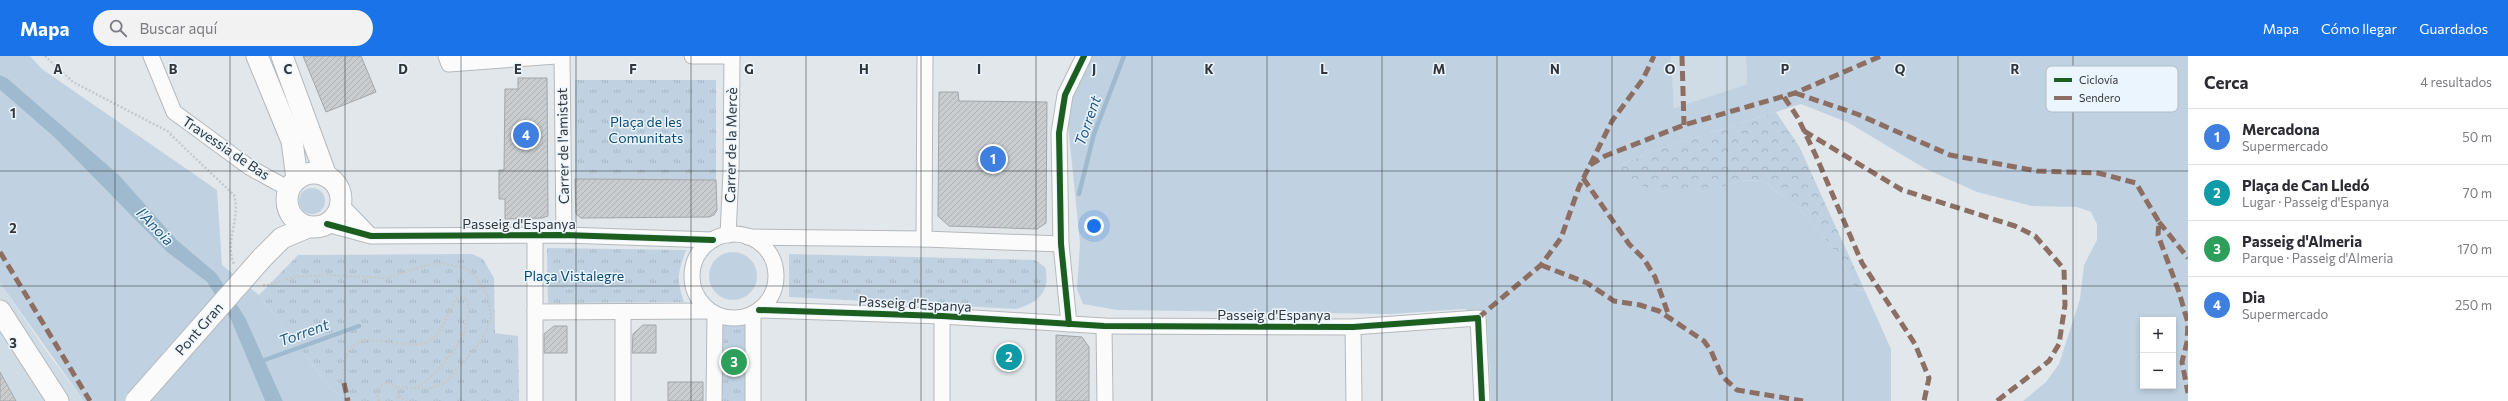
<!DOCTYPE html>
<html lang="es">
<meta charset="utf-8">
<style>
body{margin:0;font-family:Commissioner,sans-serif;background:#f2f2f3;color:#2b2b33}
.controls{position:absolute;right:12px;bottom:12px;display:grid;overflow:hidden;border-radius:0px;box-shadow:0 2px 6px #0003}
.controls button{width:36px;height:36px;display:grid;place-items:center;padding:0;border:0;border-bottom:1px solid #e1e1e2;background:#fff;color:#2b2b33;font:20px sans-serif}
.you{position:absolute;left:1094px;top:170px;width:14px;height:14px;margin:-10px;border:3px solid #fff;border-radius:50%;background:#1a73e8;box-shadow:0 0 0 6px #1a73e833}
.badge{display:grid;place-items:center;width:26px;height:26px;border-radius:50%;background:#1a73e8;color:#fff;font-size:13px;font-weight:700}
.pin{position:absolute;translate:-50% -50%;border:2px solid #fff;box-shadow:0 1px 4px #0006}
.list{margin:0;padding:0;list-style:none}
h2{display:flex;justify-content:space-between;align-items:center;height:52px;margin:0;padding:0 16px;font-size:17px}
h2 small{font-size:13px;font-weight:400;color:#7c7c81}
.list li{display:grid;grid-template-columns:26px 1fr auto;gap:12px;align-items:center;box-sizing:border-box;height:56px;padding:0 16px;border-top:1px solid #e1e1e2}
.list b{display:block;font-size:15px;white-space:nowrap}
.list p{margin:0;font-size:13px;white-space:nowrap;color:#7c7c81}
.list em{font-size:13px;font-style:normal;color:#7c7c81}
.icon{flex:none;width:22px;height:22px;fill:none;stroke:currentColor;stroke-width:2;stroke-linecap:round;stroke-linejoin:round}
.map{position:relative;flex:none;width:2188px;height:345px;overflow:hidden}
header{display:flex;align-items:center;gap:24px;box-sizing:border-box;height:56px;padding:0 20px;background:#1a73e8;color:#fff}
header strong{font-size:19px}
nav{display:flex;gap:22px;margin-inline-start:auto;font-size:14px}
.search{width:280px;height:36px;background:#f2f2f3;display:flex;align-items:center;gap:10px;box-sizing:border-box;padding:0 14px;border-radius:22px;color:#7c7c81;font-size:15px}
main{display:flex}
aside{flex:1;background:#fff}
.map>svg:first-child{display:block}
</style>
<header>
<strong>Mapa</strong>
<div class="search"><svg class="icon" aria-label="search" viewBox="0 0 24 24"><circle cx="10" cy="10" r="6"/><path d="M15 15l6 6"/></svg>Buscar aquí</div>
<nav><a>Mapa</a><a>Cómo llegar</a><a>Guardados</a></nav>
</header>
<main>
<div class="map">
<svg width="2188" height="345" viewBox="0 0 2188 345">
<defs>
<pattern id="forest-crowns" width="20" height="18" patternUnits="userSpaceOnUse"><rect width="20" height="18" fill="#c0d2e1"/><path d="M2 6a3 3 0 1 1 6 0M12 15a3 3 0 1 1 6 0" fill="none" stroke="#a5b5c2"/></pattern>
<pattern id="park-tufts" width="24" height="20" patternUnits="userSpaceOnUse"><rect width="24" height="20" fill="#c0d2e1"/><path d="M3 7l-1-3M5 7V3M7 7l1-3M15 17l-1-3M17 17v-4M19 17l1-3" fill="none" stroke="#a5b5c2"/></pattern>
<pattern id="building-hatch" width="6" height="6" patternUnits="userSpaceOnUse"><rect width="6" height="6" fill="#c9cdd0"/><path d="M-1 1l2-2M0 6l6-6M5 7l2-2" fill="none" stroke="#adb1b3"/></pattern>
</defs>
<rect width="100%" height="100%" fill="#e2e7ec"/>
<g fill="#d0dce5">
<polygon points="1671,0 1746,0 1747,28 1674,52"/>
<polygon points="0,227 49,299 84,345 0,345"/>
</g>
<g fill="#c0d2e1" fill-rule="evenodd">
<polygon points="0,0 30,0 42,13 217,134 222,209 259,239 331,333 350,345 283,345 245,261 216,217 177,184 119,119 7,22 0,19"/>
<path d="M1091,0H1671L1674,52L1747,28L1746,0H2188V345H2023L2046,326L2059,308L2080,243L2084,209L2097,184V168L2091,156L2077,151L2032,150L1977,136L1924,112L1849,67L1801,48L1659,93L1612,112L1717,133L1740,124L1764,125L1800,154L1824,181L1843,206L1855,234L1865,235L1891,293V345H1491L1487,270L1465,253L1391,258L1117,254L1083,248L1077,233L1080,187L1067,59L1075,28ZM2143,264H2173V330H2143Z"/>
<polygon points="0,34 54,81 167,196 207,226 231,264 265,345 84,345 0,227"/>
<circle cx="312" cy="145" r="13"/>
<circle cx="733" cy="220" r="24"/>
</g>
<polygon fill="url(#forest-crowns)" points="1776,56 1799,90 1865,235 1855,234 1843,206 1824,181 1800,154 1764,125 1740,124 1717,133 1680,138 1644,131 1612,112 1659,93"/>
<g fill="url(#park-tufts)">
<polygon points="575,24 716,24 716,124 575,123"/>
<path d="M547,192L686,194C678,217 676,222 684,246L548,247Z"/>
<polygon points="472,198 483,203 494,222 495,277 518,280 519,345 350,345 331,333 259,239 298,199"/>
<path d="M789,198L1035,204L1045,211C1051,235 1039,246 1017,253L789,241Z"/>
<polygon points="720,268 750,268 748,345 719,345"/>
</g>
<polygon fill="#9fbacf" points="0,19 7,22 119,119 177,184 216,217 245,261 283,345 265,345 231,264 207,226 167,196 54,81 0,34"/>
<g fill="none" stroke-linecap="round" stroke-linejoin="round">
<g stroke="#9fbacf" stroke-width="4.5">
<polyline points="1079,138 1094,78 1124,0"/>
<polyline points="259,306 359,270"/>
</g>
</g>
<g fill="url(#building-hatch)" stroke="#a2a6a9">
<polygon points="303,0 361,0 376,36 326,56"/>
<polygon points="518,22 547,22 548,160 542,162 505,163 505,143 499,143 499,114 504,114 505,33 518,33"/>
<polygon points="939,36 958,36 959,45 1047,46 1046,167 1037,173 949,170 938,160"/>
<polygon points="575,123 716,124 717,154 714,159 709,161 581,162 576,158"/>
<polygon points="643,269 656,269 656,297 632,297 633,278"/>
<polygon points="554,270 567,270 567,297 544,297 544,278"/>
<polygon points="1056,279 1082,281 1089,291 1089,345 1056,345"/>
<polygon points="0,316 16,345 0,345"/>
<rect x="668" y="326" width="35" height="19"/>
</g>
<g fill="none" stroke-linecap="round" stroke-linejoin="round">
<defs>
<g id="street">
<polyline points="151,0 174,56 249,111 289,133"/>
<polyline points="446,0 449,8 556,0"/>
<polyline points="562,0 564,179"/>
<polyline points="692,0 732,0"/>
<polyline points="341,149 370,179"/>
<polyline points="327,168 371,180 564,179 713,184"/>
<circle cx="734" cy="220" r="42"/>
<polyline points="728,179 731,116 732,0"/>
<polyline points="535,180 535,345"/>
<polyline points="748,181 924,183 1061,188"/>
<polyline points="924,183 925,0"/>
<polyline points="759,254 942,260 1104,270 1353,271 1478,262 1482,345"/>
<polyline points="535,256 710,255"/>
<polyline points="942,260 942,345"/>
<polyline points="1069,268 1061,188 1059,77 1065,39 1084,0"/>
<polyline points="1104,270 1105,345"/>
<polyline points="1353,271 1354,345"/>
<polyline points="623,345 623,256"/>
<polyline points="714,345 715,258"/>
<polyline points="753,345 753,258"/>
</g>
<g id="secondary">
<polyline points="257,0 292,85 297,123"/>
<polyline points="282,0 326,120"/>
<circle cx="314" cy="144" r="27"/>
<polyline points="262,202 282,182 308,171"/>
<polyline points="0,255 58,345"/>
</g>
</defs>
<use href="#street" stroke="#b5b9bc" stroke-width="17"/>
<use href="#secondary" stroke="#b5b9bc" stroke-width="23"/>
<g stroke="#c7c8c9" stroke-width="2.5" stroke-dasharray="2 2" stroke-linecap="butt">
<polyline points="45,0 73,26 171,77"/>
<path d="M170,78L234,139C241,163 224,186 234,208"/>
<polyline points="263,229 270,229 294,221 327,219 386,222 431,208 442,207 465,212 475,219 487,239 490,251 491,263 481,286 445,327 428,333 397,331"/>
<path d="M344,327C338,256 400,298 427,286C443,279 447,256 456,243L462,241L467,243C477,273 440,319 415,332"/>
<polyline points="399,340 407,345"/>
<path d="M379,345C372,330 390,320 399,334L397,345"/>
</g>
<use href="#street" stroke="#fbfbfc" stroke-width="15"/>
<use href="#secondary" stroke="#fbfbfc" stroke-width="21"/>
<defs>
<polyline id="secondary-bridge" points="136,345 262,202"/>
</defs>
<use href="#secondary-bridge" stroke="#b5b9bc" stroke-width="23" stroke-linecap="butt"/>
<use href="#secondary-bridge" stroke="#fbfbfc" stroke-width="21"/>
<g stroke="#8d6e63" stroke-width="5" stroke-dasharray="10 5" stroke-linecap="butt">
<polyline points="1682,0 1684,69"/>
<polyline points="1795,37 1857,58 1950,99 2037,115 2098,117 2136,127 2159,166 2158,179 2179,236 2188,267 2187,286 2182,306 2188,337"/>
<polyline points="1784,41 1798,62 1816,100 1862,207 1915,288 1929,322 1924,345"/>
<polyline points="1804,75 1902,134 2015,170 2035,180 2064,213 2065,249 2059,288 2049,305 1997,345"/>
<polyline points="1590,109 1612,65 1643,23 1654,0"/>
<polyline points="1583,122 1629,188 1644,203 1655,221 1670,263"/>
<polyline points="2159,166 2188,202"/>
<polyline points="0,196 90,345"/>
<polyline points="1541,209 1587,227 1614,245 1640,249 1659,255 1704,285 1711,295 1722,320 1737,334 1803,345"/>
<polyline points="1478,262 1541,209 1561,182 1579,131 1590,109 1605,100 1684,69 1795,37 1881,0"/>
<polyline points="344,327 348,345"/>
</g>
<defs>
<g id="cycleway">
<polyline points="327,168 371,180 564,179 713,184"/>
<polyline points="759,254 942,260 1104,270 1353,271 1478,262 1482,345"/>
<polyline points="1069,268 1061,188 1059,77 1065,39 1084,0"/>
</g>
</defs>
<use href="#cycleway" stroke="#ebf5fe" stroke-width="8"/>
<use href="#cycleway" stroke="#1b5e20" stroke-width="6"/>
</g>
<path fill="none" stroke="#323639" stroke-width="1" stroke-opacity="0.55" d="M115,0V345M230,0V345M345,0V345M461,0V345M576,0V345M691,0V345M806,0V345M921,0V345M1036,0V345M1152,0V345M1267,0V345M1382,0V345M1497,0V345M1612,0V345M1727,0V345M1843,0V345M1958,0V345M2073,0V345M0,115H2188M0,230H2188"/>
<g text-anchor="middle" stroke-width="3" stroke-linejoin="round" paint-order="stroke">
<g font-size="14" fill="#0d4a71" stroke="#ebf5fe">
<text x="646" y="71">Plaça de les<tspan x="646" dy="16">Comunitats</tspan></text>
<text x="574" y="225">Plaça Vistalegre</text>
</g>
<g font-size="14" fill="#323639" stroke="#ebf5fe">
<text transform="translate(731 89) rotate(-89)" y="5">Carrer de la Mercè</text>
<text transform="translate(563 90) rotate(-91)" y="5">Carrer de l'amistat</text>
<text transform="translate(226 92) rotate(34)" y="5">Travessia de Bas</text>
<text x="519" y="173">Passeig d'Espanya</text>
<text transform="translate(915 248) rotate(3)" y="5">Passeig d'Espanya</text>
<text x="1274" y="264">Passeig d'Espanya</text>
<text transform="translate(199 273) rotate(-49)" y="5">Pont Gran</text>
</g>
<g font-size="15" font-style="italic" fill="#235b84" stroke="#ebf5fe">
<text transform="translate(1088 65) rotate(-71)" y="5">Torrent</text>
<text transform="translate(155 171) rotate(46)" y="5">l'Anoia</text>
<text transform="translate(304 277) rotate(-20)" y="5">Torrent</text>
</g>
</g>
<rect x="2046" y="10" width="132" height="46" rx="6" fill="#ebf5fe" stroke="#b4bcc3" stroke-width="1"/>
<rect x="2054" y="22" width="18" height="4" fill="#1b5e20"/>
<rect x="2054" y="40" width="18" height="4" fill="#8d6e63"/>
<g font-size="11" fill="#323639">
<text x="2079" y="28">Ciclovía</text>
<text x="2079" y="46">Sendero</text>
</g>
<g font-size="13" text-anchor="middle" font-weight="bold" fill="#323639" stroke="#ebf5fe" stroke-width="3" stroke-linejoin="round" paint-order="stroke">
<text x="58" y="18">A</text>
<text x="173" y="18">B</text>
<text x="288" y="18">C</text>
<text x="403" y="18">D</text>
<text x="518" y="18">E</text>
<text x="633" y="18">F</text>
<text x="749" y="18">G</text>
<text x="864" y="18">H</text>
<text x="979" y="18">I</text>
<text x="1094" y="18">J</text>
<text x="1209" y="18">K</text>
<text x="1324" y="18">L</text>
<text x="1439" y="18">M</text>
<text x="1555" y="18">N</text>
<text x="1670" y="18">O</text>
<text x="1785" y="18">P</text>
<text x="1900" y="18">Q</text>
<text x="2015" y="18">R</text>
<text x="13" y="62">1</text>
<text x="13" y="177">2</text>
<text x="13" y="292">3</text>
</g>
</svg>
<div class="controls">
<button>+</button>
<button>−</button>
</div>
<div class="you"></div>
<div class="pin badge" style="left:993px;top:103px;background:#3f7fe0">1</div>
<div class="pin badge" style="left:1009px;top:301px;background:#0f9aa8">2</div>
<div class="pin badge" style="left:734px;top:306px;background:#2e9e5b">3</div>
<div class="pin badge" style="left:526px;top:79px;background:#3f7fe0">4</div>
</div>
<aside>
<h2>Cerca<small>4 resultados</small></h2>
<ul class="list">
<li><span class="badge" style="background:#3f7fe0">1</span><div><b>Mercadona</b><p>Supermercado</p></div><em>50 m</em></li>
<li><span class="badge" style="background:#0f9aa8">2</span><div><b>Plaça de Can Lledó</b><p>Lugar · Passeig d'Espanya</p></div><em>70 m</em></li>
<li><span class="badge" style="background:#2e9e5b">3</span><div><b>Passeig d'Almeria</b><p>Parque · Passeig d'Almeria</p></div><em>170 m</em></li>
<li><span class="badge" style="background:#3f7fe0">4</span><div><b>Dia</b><p>Supermercado</p></div><em>250 m</em></li>
</ul>
</aside>
</main>
